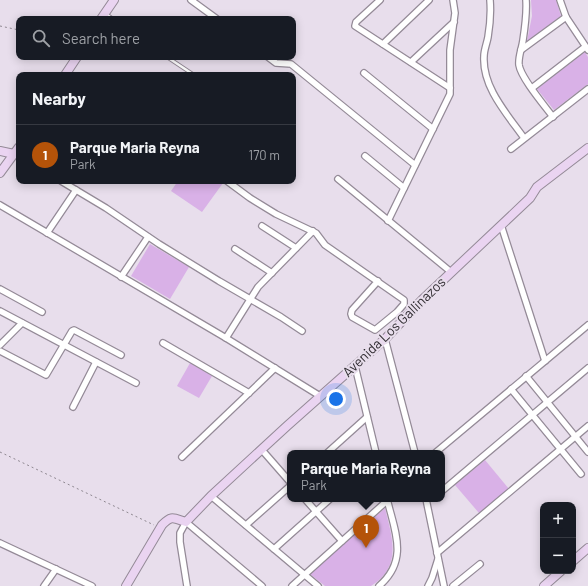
<!DOCTYPE html>
<meta charset="utf-8">
<style>
body{margin:0;font-family:Barlow,sans-serif;background:#20242c;color:#f1f3f6}
.controls{position:absolute;right:12px;bottom:12px;display:grid;overflow:hidden;border-radius:8px;box-shadow:0 2px 10px #0003}
.controls button{width:36px;height:36px;display:grid;place-items:center;padding:0;border:0;border-bottom:1px solid #363941;background:#171b24;color:#f1f3f6;font:20px sans-serif}
.you{position:absolute;left:336px;top:399px;width:14px;height:14px;margin:-10px;border:3px solid #fff;border-radius:50%;background:#1a73e8;box-shadow:0 0 0 6px #1a73e833}
.badge{display:grid;place-items:center;width:26px;height:26px;border-radius:50%;background:#b45309;color:#fff;font-size:13px;font-weight:700}
.pin{position:absolute;translate:-50% -33px;filter:drop-shadow(0 1px 2px #0008)}
.pin::after{content:'';position:absolute;top:21px;width:14px;height:12px;background:inherit;clip-path:polygon(0 0,100% 0,50% 100%)}
.popup{position:absolute;left:287px;top:450px;width:158px;height:52px;box-sizing:border-box;display:grid;place-content:center;border-radius:8px;background:#171b24;filter:drop-shadow(0 1px 3px #0005);font-size:13px;white-space:nowrap;color:#9ea1a6}
.popup b{font-size:15px;color:#f1f3f6}
.popup::after{content:'';position:absolute;left:50%;top:100%;margin-left:-8px;border:8px solid transparent;border-top-color:#171b24}
.list{margin:0;padding:0;list-style:none}
h2{display:flex;justify-content:space-between;align-items:center;height:52px;margin:0;padding:0 16px;font-size:17px}
h2 small{font-size:13px;font-weight:400;color:#9ea1a6}
.list li{display:grid;grid-template-columns:26px 1fr auto;gap:12px;align-items:center;box-sizing:border-box;height:60px;padding:0 16px;border-top:1px solid #363941}
.list b{display:block;font-size:15px;white-space:nowrap}
.list p{margin:0;font-size:13px;white-space:nowrap;color:#9ea1a6}
.list em{font-size:13px;font-style:normal;color:#9ea1a6}
.icon{flex:none;width:22px;height:22px;fill:none;stroke:currentColor;stroke-width:2;stroke-linecap:round;stroke-linejoin:round}
.map{position:relative;flex:none;width:588px;height:586px;overflow:hidden}
.search{position:absolute;background:#171b24;box-shadow:0 2px 10px #0003;left:16px;top:16px;width:280px;height:44px;display:flex;align-items:center;gap:10px;box-sizing:border-box;padding:0 14px;border-radius:8px;color:#9ea1a6;font-size:15px}
.panel{position:absolute;background:#171b24;box-shadow:0 2px 10px #0003;left:16px;top:72px;width:280px;height:112px;border-radius:8px}
.map>svg:first-child{display:block}
</style>
<div class="map">
<svg width="588" height="586" viewBox="0 0 588 586">
<rect width="100%" height="100%" fill="#e8deec"/>
<g fill="#d9b1e7">
<polygon points="531,0 556,0 561,16 527,41 532,16"/>
<polygon points="585,52 588,57 588,84 554,110 537,89"/>
<polygon points="178,181 221,181 223,183 202,212 171,191"/>
<polygon points="150,244 189,267 170,299 131,276"/>
<polygon points="190,363 212,376 199,398 177,386"/>
<polygon points="485,460 509,489 479,513 455,485"/>
<path d="M385,508C392,538 403,566 371,586H325L310,574Z"/>
</g>
<g fill="none" stroke-linecap="round" stroke-linejoin="round">
<defs>
<g id="lane">
<polyline points="106,14 113,19"/>
<polyline points="167,57 194,75"/>
</g>
<g id="street">
<polyline points="191,0 217,19"/>
<polyline points="380,0 356,22 355,26 450,88"/>
<path d="M490,0C491,12 490,25 488,37C487,43 484,50 484,56C482,87 507,114 524,138"/>
<path d="M526,0C527,14 525,27 523,40C522,48 518,57 519,65C521,78 544,105 553,117"/>
<polyline points="560,0 566,17 588,50"/>
<polyline points="383,44 429,0"/>
<polyline points="521,50 566,17"/>
<polyline points="268,57 276,63 291,64 415,165"/>
<polyline points="411,62 454,22"/>
<polyline points="364,73 433,129"/>
<polyline points="532,88 585,47"/>
<polyline points="511,149 588,89"/>
<polyline points="365,156 404,188"/>
<polyline points="338,179 451,272"/>
<polyline points="61,181 106,208 159,244 219,281 281,317 302,331"/>
<polyline points="227,181 250,198 276,214 316,233 325,245 404,300 404,304 397,312 375,330 352,317 351,314 352,310 378,281"/>
<polyline points="0,205 226,338 320,396"/>
<polyline points="388,221 450,94 450,50 455,13 453,0"/>
<polyline points="501,225 545,361"/>
<polyline points="262,226 296,248"/>
<polyline points="47,233 76,190"/>
<polyline points="235,249 272,273"/>
<polyline points="121,277 148,237"/>
<polyline points="0,289 42,312"/>
<polyline points="0,311 136,383"/>
<polyline points="226,338 258,287 313,231"/>
<polyline points="385,339 415,453"/>
<polyline points="163,343 249,393"/>
<polyline points="0,345 22,323"/>
<polyline points="0,351 46,375 72,331 74,330 121,355"/>
<polyline points="355,366 376,453"/>
<polyline points="526,376 588,452"/>
<polyline points="511,389 581,474"/>
<polyline points="73,407 96,362"/>
<polyline points="262,450 290,482"/>
<polyline points="327,453 367,417"/>
<polyline points="435,453 588,325"/>
<polyline points="182,457 275,368"/>
<polyline points="442,491 588,368"/>
<polyline points="211,496 318,586"/>
<polyline points="305,499 342,541"/>
<polyline points="426,499 444,586"/>
<polyline points="246,525 290,486"/>
<polyline points="0,543 92,586"/>
<polyline points="274,549 330,499"/>
<polyline points="437,553 588,426"/>
<polyline points="44,586 56,569"/>
<polyline points="187,586 180,542 180,533 186,522 262,586"/>
<polyline points="292,586 389,499"/>
<path d="M379,586C409,560 395,532 387,499"/>
<polyline points="428,586 432,578 438,559"/>
<polyline points="453,586 480,564"/>
</g>
<g id="secondary">
<polyline points="101,19 114,0"/>
<polyline points="65,75 77,57"/>
<polyline points="0,151 14,154"/>
<polyline points="0,173 19,147"/>
<polyline points="573,561 588,548"/>
<path d="M126,586L162,525C172,515 173,518 186,522L211,496L287,426L385,339L422,300L530,198L537,187L588,148"/>
<polyline points="544,586 561,571"/>
</g>
</defs>
<use href="#lane" stroke="#948a97" stroke-width="4.5"/>
<use href="#street" stroke="#948a97" stroke-width="8"/>
<use href="#secondary" stroke="#948a97" stroke-width="10"/>
<g stroke="#8e8790" stroke-width="1" stroke-dasharray="2 3" stroke-linecap="butt">
<polyline points="0,26 19,30"/>
<polyline points="0,452 154,525"/>
</g>
<use href="#lane" stroke="#fff" stroke-width="2.5"/>
<use href="#street" stroke="#fff" stroke-width="5.5"/>
<use href="#secondary" stroke="#ead4f1" stroke-width="8"/>
</g>
<g text-anchor="middle" stroke-width="4" stroke-linejoin="round" paint-order="stroke">
<g font-size="14" fill="#302c31" stroke="#e8deec">
<text transform="translate(394 327) rotate(-44)" y="5">Avenida Los Gallinazos</text>
</g>
</g>
</svg>
<div class="controls">
<button>+</button>
<button>−</button>
</div>
<div class="you"></div>
<div class="pin badge" style="left:366px;top:548px">1</div>
<div class="popup"><b>Parque Maria Reyna</b>Park</div>
<div class="search"><svg class="icon" aria-label="search" viewBox="0 0 24 24"><circle cx="10" cy="10" r="6"/><path d="M15 15l6 6"/></svg>Search here</div>
<section class="panel">
<h2>Nearby<small></small></h2>
<ul class="list">
<li><span class="badge">1</span><div><b>Parque Maria Reyna</b><p>Park</p></div><em>170 m</em></li>
</ul>
</section>
</div>
